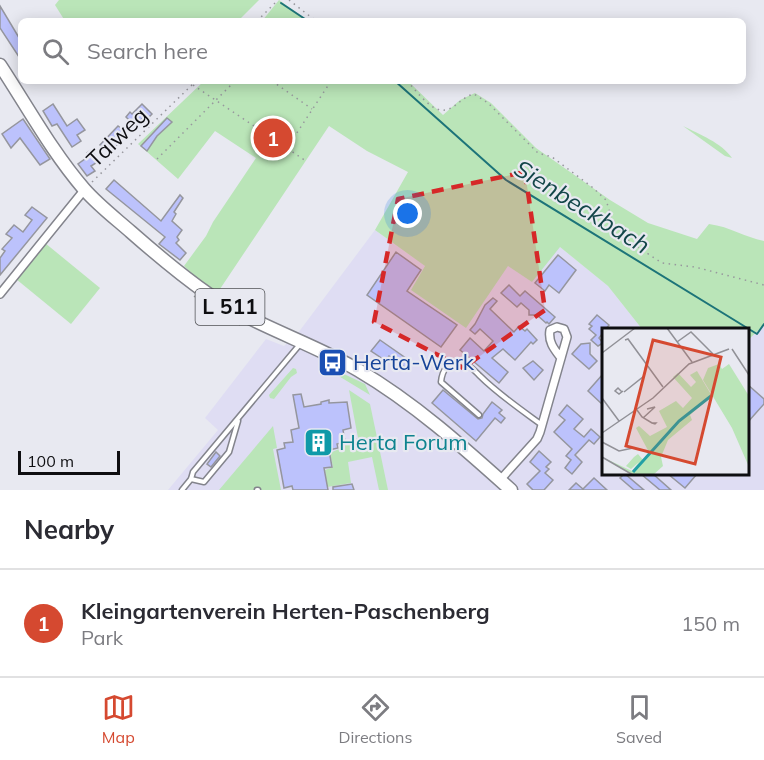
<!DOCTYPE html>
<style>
body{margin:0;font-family:Mulish,sans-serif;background:#f7f7f7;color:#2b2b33}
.scale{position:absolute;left:18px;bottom:15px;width:102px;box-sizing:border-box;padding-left:6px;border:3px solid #0e0e11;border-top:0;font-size:16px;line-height:21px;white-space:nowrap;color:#0e0e11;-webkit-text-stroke:4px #e8e9f1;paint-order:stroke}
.you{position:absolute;left:408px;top:214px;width:21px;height:21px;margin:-15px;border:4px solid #fff;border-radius:50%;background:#1a73e8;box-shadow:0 0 0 9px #1a73e833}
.badge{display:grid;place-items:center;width:39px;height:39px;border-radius:50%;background:#d54930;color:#fff;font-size:20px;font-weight:700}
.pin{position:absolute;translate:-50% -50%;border:3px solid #fff;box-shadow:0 2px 6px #0006}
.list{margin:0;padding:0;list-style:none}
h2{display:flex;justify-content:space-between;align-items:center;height:78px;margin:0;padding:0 24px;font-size:26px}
h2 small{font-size:20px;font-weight:400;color:#7c7c81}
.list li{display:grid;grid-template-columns:39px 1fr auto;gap:18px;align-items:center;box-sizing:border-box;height:108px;padding:0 24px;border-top:2px solid #e1e1e2}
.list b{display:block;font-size:22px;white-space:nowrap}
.list p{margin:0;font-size:20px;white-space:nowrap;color:#7c7c81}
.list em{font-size:20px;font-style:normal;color:#7c7c81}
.icon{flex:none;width:33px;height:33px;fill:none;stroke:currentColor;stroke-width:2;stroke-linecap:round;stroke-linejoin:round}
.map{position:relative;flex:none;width:764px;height:490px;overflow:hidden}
.search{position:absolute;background:#fff;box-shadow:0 3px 15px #0003;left:18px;right:18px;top:18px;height:66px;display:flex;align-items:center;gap:15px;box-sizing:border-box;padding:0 21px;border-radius:9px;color:#7c7c81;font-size:22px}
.sheet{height:186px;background:#fff}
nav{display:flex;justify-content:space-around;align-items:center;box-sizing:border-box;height:84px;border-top:2px solid #e1e1e2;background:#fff;font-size:16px;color:#7c7c81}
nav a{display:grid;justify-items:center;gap:3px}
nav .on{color:#d54930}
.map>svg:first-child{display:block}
</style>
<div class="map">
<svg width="764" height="490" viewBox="0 0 764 490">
<rect width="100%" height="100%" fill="#e8e9f1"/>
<polygon fill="#dfddf3" points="375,230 425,266 412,290 508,266 560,247 608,286 642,329 604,330 604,474 748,474 748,340 764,325 764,490 168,490 218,430 205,418 266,339 284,346 298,333"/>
<g fill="#bae5b8">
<polygon points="59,0 259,0 238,21 65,21 55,5"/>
<polygon points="279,0 308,21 262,21"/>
<path d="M204,81H408L443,115L460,100L475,93L491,103L536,148L610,200L648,223L697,239L709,224C731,227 744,237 764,241V325L748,340V330L642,329L608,286L560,247L532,282L508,266L466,328L411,290L425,266L375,230L408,172L367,151L329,126L218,292L201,282L184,266L206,236L213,222L256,158L215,131L178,179L138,144Z"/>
<path d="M683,126C699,134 722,143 732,158L725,156Z"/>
<polygon points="45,243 100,288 71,324 16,279"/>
<polygon points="327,366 365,384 370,395 332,372 325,370"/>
<polygon points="293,368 296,369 297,373 291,377 274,399 270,398 269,395"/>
<polygon points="349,390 370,404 388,490 379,490 372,457 348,462 351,483 327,487 325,470 333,467 330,453 339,449 339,444 358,438"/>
<polygon points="273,426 277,448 273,449 281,490 219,490"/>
</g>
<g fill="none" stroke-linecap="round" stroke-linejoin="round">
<g stroke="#1d7479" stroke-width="2">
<polyline points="281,3 308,21"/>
<polyline points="395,81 506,180 757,334 764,324"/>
</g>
</g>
<g fill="#bcc2fc" stroke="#95969e" stroke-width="1.5">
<polygon points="0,6 21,41 21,60 0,28"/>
<polygon points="53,104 67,126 77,119 85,130 77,135 81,141 72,147 57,124 52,126 43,111"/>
<polygon points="142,104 152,114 146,120 143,118 131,129 129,128 111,153 100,145 118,126 122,129 130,121 126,117 130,112 132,114"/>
<polygon points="167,118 172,122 157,136 147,151 141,146"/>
<polygon points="23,119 50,159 40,165 20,138 11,148 2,134"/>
<polygon points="91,150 99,161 91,166 95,171 87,176 78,164 89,156 87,153"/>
<polygon points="114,180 161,221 180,195 183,198 174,212 176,214 172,221 182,230 177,237 179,240 176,243 186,253 180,260 159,244 165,237 106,189"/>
<polygon points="32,207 47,218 0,275 0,258 5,251 2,249 12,238 6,234 14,225 23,232 32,220 25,215"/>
<polygon points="396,252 421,270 407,291 457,325 441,347 367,295"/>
<polygon points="558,255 576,270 559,293 549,285 545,291 535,283"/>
<polygon points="509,285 520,296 525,291 555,317 549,324 547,322 546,323 537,315 529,315 529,310 521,303 517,307 501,293"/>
<polygon points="493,298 497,301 490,309 514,332 519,326 525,331 527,329 537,340 533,344 531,342 515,360 503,349 492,358 508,372 499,383 460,350 470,338 484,351 493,341 480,329 475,334 470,330 475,324 485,305"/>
<polygon points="597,315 609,325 599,338 603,343 598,346 591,340 596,335 589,329 592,326 589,324"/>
<polygon points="380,340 410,361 406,368 389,356 386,361 371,351"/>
<polygon points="590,343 590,354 597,361 589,369 572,354 581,344"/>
<polygon points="533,361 543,370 534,380 523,368"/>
<polygon points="603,374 603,405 588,391"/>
<polygon points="747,384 764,399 764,404 747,423"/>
<polygon points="443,390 478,419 482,418 483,414 492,402 502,410 499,413 505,418 501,423 495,418 476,441 432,403"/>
<polygon points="301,394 304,407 321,404 321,402 329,400 329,403 347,402 351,428 343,430 345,442 337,444 338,448 329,450 332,467 324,468 328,490 293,490 292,486 284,488 277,450 285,448 284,443 293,442 291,430 299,428 293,395"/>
<polygon points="567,405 583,419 574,429 584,437 591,429 600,437 594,444 589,440 575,455 582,462 572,474 565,468 571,460 566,456 572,449 554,432 565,420 559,415"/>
<polygon points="539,451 551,462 546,467 549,469 545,473 553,480 544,490 533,490 527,484 540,471 530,462"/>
<polygon points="216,452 220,456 211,467 207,464"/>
<polygon points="624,474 625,474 644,490 634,490 620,478"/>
<polygon points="641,474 653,474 671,490 660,490"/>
<polygon points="668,474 697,474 685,488"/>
<polygon points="594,478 607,490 569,490 576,483 583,489"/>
<polygon points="352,484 354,490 333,490 333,487"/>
</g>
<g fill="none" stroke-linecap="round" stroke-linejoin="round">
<defs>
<g id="service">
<path d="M479,415L441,382C442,371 448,360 461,362C468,363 475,371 480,376C498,394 520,409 542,425"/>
<polyline points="191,479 204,482 229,452 238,421"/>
<polyline points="182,490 191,479 193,472 301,343"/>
<polyline points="257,490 258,490"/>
</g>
<g id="minor">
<polyline points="0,294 85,189"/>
<path d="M500,480L537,439L540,432L567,337L564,329L557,327L550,330C548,342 554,349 561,358"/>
</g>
<path id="primary" d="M0,65C27,106 52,152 84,189C98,205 115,218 131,232C156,254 181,275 208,294C255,326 310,342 358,370C414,403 462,446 511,490"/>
</defs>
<use href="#service" stroke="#83848c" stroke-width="7"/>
<use href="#minor" stroke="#83848c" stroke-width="10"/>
<use href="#primary" stroke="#83848c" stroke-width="15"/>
<g stroke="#97979d" stroke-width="1.5" stroke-dasharray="1.5 4.5" stroke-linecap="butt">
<polyline points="289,0 316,21"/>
<polyline points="257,21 278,0"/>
<polyline points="295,21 297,18"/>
<polyline points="272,81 312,109"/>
<path d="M407,81C417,91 433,116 449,109C458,105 464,96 474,94L488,103L538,153L552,157L592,187L606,200L612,219L630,242L662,263L695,267L764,285"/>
<polyline points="193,85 306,161"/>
<polyline points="287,148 331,81"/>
<polyline points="157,159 235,81"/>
<polyline points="92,182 196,81"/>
<polyline points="194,296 215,314 240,325"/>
</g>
<use href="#service" stroke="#fff" stroke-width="4"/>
<use href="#minor" stroke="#fff" stroke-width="7"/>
<use href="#primary" stroke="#fff" stroke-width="12"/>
</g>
<path fill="#d62828" fill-opacity="0.2" stroke="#d62828" stroke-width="4.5" stroke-dasharray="12 8" stroke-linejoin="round" d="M525,172L545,310L463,368L374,322L398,199Z"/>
<defs>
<symbol id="bus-square" viewBox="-11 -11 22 22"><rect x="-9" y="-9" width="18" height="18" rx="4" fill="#1a4fb4" stroke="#e8e9f1"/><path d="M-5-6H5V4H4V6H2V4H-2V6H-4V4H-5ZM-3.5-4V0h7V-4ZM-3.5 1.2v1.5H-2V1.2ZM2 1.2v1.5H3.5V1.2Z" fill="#fff"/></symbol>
<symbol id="building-square" viewBox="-11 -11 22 22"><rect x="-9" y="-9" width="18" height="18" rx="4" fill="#0f9aa8" stroke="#e8e9f1"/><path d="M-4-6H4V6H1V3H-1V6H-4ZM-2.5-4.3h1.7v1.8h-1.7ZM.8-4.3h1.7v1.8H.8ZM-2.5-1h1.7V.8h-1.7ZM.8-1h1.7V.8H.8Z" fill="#fff"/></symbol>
</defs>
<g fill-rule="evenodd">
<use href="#bus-square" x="316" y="346" width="33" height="33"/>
<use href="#building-square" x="302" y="426" width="33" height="33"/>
</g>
<g text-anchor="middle" stroke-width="4.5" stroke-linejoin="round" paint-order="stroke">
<rect fill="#e8e9f1" stroke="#4f5054" stroke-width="1.5" x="195.5" y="289" width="69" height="36" rx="4.5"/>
<g font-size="21" font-weight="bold" fill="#0e0e11">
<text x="230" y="314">L 511</text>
</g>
<g font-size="22" fill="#0e0e11" stroke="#e8e9f1">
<text transform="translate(117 137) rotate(-44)" y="8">Talweg</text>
</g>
<g font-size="22" fill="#164399" stroke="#e8e9f1" text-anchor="start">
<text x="353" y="370">Herta-Werk</text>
</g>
<g font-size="22" fill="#0d838f" stroke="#e8e9f1" text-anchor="start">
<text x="339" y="450">Herta Forum</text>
</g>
<g font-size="24" font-style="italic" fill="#134649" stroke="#e8e9f1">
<text transform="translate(582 207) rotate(32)" y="8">Sienbeckbach</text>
</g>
</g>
<g transform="translate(602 328)">
<rect width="147" height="147" fill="#e8e9f1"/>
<path d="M117,36L120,41L127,36L147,68V139L130,100L101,52L106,40ZM95,43L110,68L88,87L90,92L66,112L59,129L61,138L51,147H32L0,129L30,143L37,134L29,141L24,138L32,129L36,126L41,132L48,126L34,100L37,98L48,108L65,99L57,83L74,73L81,80L90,70L71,49L76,45L89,59L94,54L88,47Z" fill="#bae5b8"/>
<path fill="none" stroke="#23a0a5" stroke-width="3" d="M31,144L77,93L109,68"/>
<path fill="none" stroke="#919197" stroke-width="1.5" d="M65,0L90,34M23,12L26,11L61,59M75,14L89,4L111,26M130,21L147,47M0,25L33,0M20,64L16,60L13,63L17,66L21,63M22,64L42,48L44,37M0,70L17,93M35,82L40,89L50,95L53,96L54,95H50M41,90L53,79L45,81M0,105L51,70L87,36L127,21M0,114L17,123L31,120M0,129L31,147"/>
<path fill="#d54930" fill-opacity="0.15" stroke="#d54930" stroke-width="3" d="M51,12L119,29L93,136L24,118Z"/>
<rect width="147" height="147" fill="none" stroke="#0e0e11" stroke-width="3"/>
</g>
</svg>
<div class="scale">100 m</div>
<div class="you"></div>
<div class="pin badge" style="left:273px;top:138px">1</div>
<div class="search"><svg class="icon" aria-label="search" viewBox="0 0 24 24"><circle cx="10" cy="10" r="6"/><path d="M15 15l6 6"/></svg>Search here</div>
</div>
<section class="sheet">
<h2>Nearby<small></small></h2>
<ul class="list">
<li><span class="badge">1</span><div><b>Kleingartenverein Herten-Paschenberg</b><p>Park</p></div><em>150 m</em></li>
</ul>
</section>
<nav>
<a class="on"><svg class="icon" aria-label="map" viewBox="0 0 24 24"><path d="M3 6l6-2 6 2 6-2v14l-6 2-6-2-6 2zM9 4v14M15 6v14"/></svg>Map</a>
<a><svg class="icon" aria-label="directions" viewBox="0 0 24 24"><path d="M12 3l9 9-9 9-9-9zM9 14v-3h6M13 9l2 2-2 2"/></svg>Directions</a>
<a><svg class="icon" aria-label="saved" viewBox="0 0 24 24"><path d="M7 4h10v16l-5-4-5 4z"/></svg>Saved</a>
</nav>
